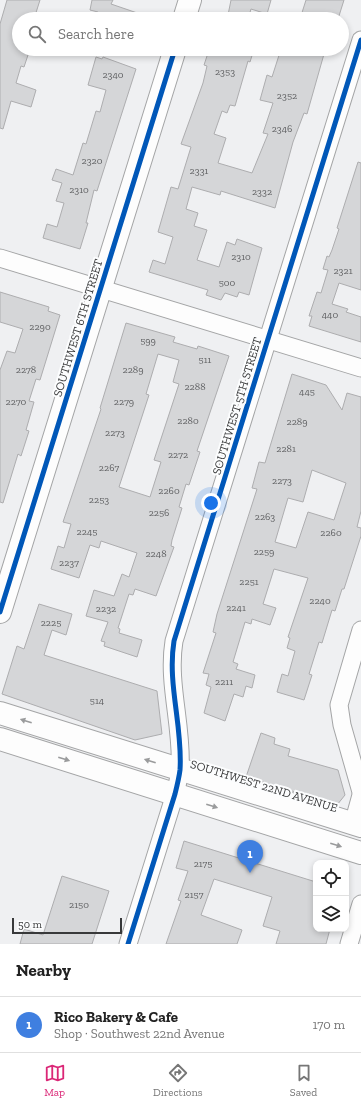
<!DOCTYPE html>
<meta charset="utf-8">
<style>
body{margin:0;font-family:"Zilla Slab",serif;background:#f6f6f6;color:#222}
.controls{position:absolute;right:12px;bottom:12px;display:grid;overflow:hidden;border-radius:8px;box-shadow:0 2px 6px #0003}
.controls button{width:36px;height:36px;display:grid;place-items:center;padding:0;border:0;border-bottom:1px solid #e0e0e0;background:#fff;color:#222;font:20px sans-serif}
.scale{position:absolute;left:12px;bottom:10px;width:110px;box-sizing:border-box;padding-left:4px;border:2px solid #38393a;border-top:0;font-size:11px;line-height:14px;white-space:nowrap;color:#38393a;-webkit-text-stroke:3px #fcfdfe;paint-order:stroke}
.you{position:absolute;left:211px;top:503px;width:14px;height:14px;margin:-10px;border:3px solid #fff;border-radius:50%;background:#1a73e8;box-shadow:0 0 0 6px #1a73e833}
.badge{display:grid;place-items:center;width:26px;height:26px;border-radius:50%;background:#db2777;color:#fff;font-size:13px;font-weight:700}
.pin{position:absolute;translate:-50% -33px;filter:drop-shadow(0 1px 2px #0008)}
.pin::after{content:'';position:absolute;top:21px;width:14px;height:12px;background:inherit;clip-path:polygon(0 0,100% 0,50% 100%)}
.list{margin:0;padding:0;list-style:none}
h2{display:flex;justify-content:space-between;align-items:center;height:52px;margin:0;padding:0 16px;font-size:17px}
h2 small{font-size:13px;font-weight:400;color:#767676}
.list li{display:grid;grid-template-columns:26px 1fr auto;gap:12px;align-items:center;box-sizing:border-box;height:56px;padding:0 16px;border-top:1px solid #e0e0e0}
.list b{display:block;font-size:15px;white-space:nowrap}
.list p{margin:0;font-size:13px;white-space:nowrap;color:#767676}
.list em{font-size:13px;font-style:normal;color:#767676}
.icon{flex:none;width:22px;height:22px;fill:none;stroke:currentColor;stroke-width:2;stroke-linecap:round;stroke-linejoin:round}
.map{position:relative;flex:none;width:361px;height:944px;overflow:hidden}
.search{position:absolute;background:#fff;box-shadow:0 2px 6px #0003;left:12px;right:12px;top:12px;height:44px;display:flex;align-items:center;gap:10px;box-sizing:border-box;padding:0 14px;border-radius:22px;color:#767676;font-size:15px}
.sheet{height:108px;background:#fff}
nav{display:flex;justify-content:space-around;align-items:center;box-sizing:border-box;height:56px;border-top:1px solid #e0e0e0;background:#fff;font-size:11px;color:#767676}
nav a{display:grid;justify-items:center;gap:2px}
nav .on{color:#db2777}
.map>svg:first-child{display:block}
</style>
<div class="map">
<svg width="361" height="944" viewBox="0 0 361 944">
<rect width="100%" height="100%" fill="#eff0f2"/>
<g fill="#d5d6d8" stroke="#adadaf" fill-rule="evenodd">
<polygon points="7,0 40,0 34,19 19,19 19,49 30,49 24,67 21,66 16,83 36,90 31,107 11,101 3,129 0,128 0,24"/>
<polygon points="92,0 113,0 111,4 149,17 148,19 96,19 98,12 90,10"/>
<polygon points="231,0 271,0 267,14 251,9 248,19 228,15"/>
<polygon points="306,0 344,0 338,19 300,19"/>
<polygon points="214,49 254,49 250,62 248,61 235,106 230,105 227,113 222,111 214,134 226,138 218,163 252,173 268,134 263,133 273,103 260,100 267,75 272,77 281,49 309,49 324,54 307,114 304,113 293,142 275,208 221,191 220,195 192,187 186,209 198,213 194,226 207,230 197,260 219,267 227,242 235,245 237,239 262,248 249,295 239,292 237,297 225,293 221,300 206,295 208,290 149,272 153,260 165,264 173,237 158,232 171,187 178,189 191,147 181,144 203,83 207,66 204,65 208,53 212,55"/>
<polygon points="96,57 102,59 103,57 136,69 97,191 94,190 86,223 88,223 80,249 43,238 47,224 57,227 64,203 56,201 62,183 52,180 56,169 73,175 83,143 86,144 96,111 100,112 106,90 88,85"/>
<polygon points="358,162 361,163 361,290 339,283 332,304 348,309 346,312 361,317 361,342 309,326 312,316 309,316 317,292 321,293 328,270 323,269 327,256 329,257 332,250 339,229 337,228"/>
<polygon points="0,292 49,307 48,311 60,315 40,380 36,379 29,401 34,402 26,430 29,431 21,456 18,454 3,503 0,502 0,370 7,351 15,353 23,329 0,322"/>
<path d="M126,323L175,337L173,342L197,349L198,346L229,356L197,451L200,452L189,485L186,484L179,507L182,508L172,540L171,546L174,547L156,596L135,589L133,595L129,594L118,628L120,629L119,633L142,640L137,657L104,646L105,642L101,641L108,622L86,616L94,590L114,596L122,574L129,577L137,553L101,541L99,548L90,545L79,578L51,569L58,546L64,548L71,524L63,522L101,409L100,408ZM158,354L179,360L173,382L179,384L154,460L161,462L150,497L119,487L149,395L146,394Z"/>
<path d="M292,374L326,385L342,410L347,393L361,397V511L357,527L361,528V536L344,589H342L335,611L332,610L322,643L319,642L309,674L312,675L304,700L277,692L282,674L288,676L295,651L287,648L290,638L288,637L308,578L274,569L263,604L276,608L270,625L252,619L251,624L245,622L233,662L238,664L236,669L255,675L252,688L246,686L243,697L234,694L225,721L204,713L211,687L206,685L209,674L203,673L216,633L213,632L217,614L257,489L252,488L259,462L265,463ZM312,470L346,483L334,520L308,512L296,548L275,542L288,498L303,502Z"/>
<polygon points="39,604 72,614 66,635 52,630 44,655 157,691 162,734 135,740 2,694 17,646 24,649"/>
<polygon points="261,733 275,738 274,744 290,749 288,756 338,770 345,795 337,805 246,777"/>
<polygon points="184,841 316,882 316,929 330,929 326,944 276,944 280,931 263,926 272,897 214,879 201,915 242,930 237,944 166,944 181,901 178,900 188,871 176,868"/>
<polygon points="62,876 109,891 92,944 20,944 24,929 43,935"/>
</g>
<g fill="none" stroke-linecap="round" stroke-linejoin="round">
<defs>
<g id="street">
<polyline points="0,258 361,368"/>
<polyline points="361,630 339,705 342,725 361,792"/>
<polyline points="353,824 361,795"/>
<path d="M128,944L175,794C177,786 179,778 180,770C183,727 167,684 174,641L361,40"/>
<polyline points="349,944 361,904"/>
</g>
<g id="secondary">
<polyline points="184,19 190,0"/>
<polyline points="0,612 175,49"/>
<polyline points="0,713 361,826"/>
<polyline points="0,739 361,853"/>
</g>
</defs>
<use href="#street" stroke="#a4a5a6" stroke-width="19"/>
<use href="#secondary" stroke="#a4a5a6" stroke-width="24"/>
<use href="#street" stroke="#fdfdfd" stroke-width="17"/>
<use href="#secondary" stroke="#fdfdfd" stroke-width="22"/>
<defs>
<g id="cycleway">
<polyline points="0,612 175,49"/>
<path d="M128,944L175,794C177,786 179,778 180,770C183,727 167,684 174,641L361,40"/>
</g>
</defs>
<use href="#cycleway" stroke="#fcfdfe" stroke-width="8"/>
<use href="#cycleway" stroke="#0057b8" stroke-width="5"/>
</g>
<defs><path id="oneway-solid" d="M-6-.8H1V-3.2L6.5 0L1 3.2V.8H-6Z"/></defs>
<g fill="#9a9b9c">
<use href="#oneway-solid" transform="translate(26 721) rotate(-162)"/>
<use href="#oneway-solid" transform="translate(64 759) rotate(17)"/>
<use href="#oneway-solid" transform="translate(150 761) rotate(-162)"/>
<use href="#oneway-solid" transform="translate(212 806) rotate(17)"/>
<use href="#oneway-solid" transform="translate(336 845) rotate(17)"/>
</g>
<g text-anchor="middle" stroke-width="4" stroke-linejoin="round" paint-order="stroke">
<g font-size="10" fill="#5f6062">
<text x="225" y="75">2353</text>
<text x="113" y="78">2340</text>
<text x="287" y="99">2352</text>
<text x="282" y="132">2346</text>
<text x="92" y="164">2320</text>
<text x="199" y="174">2331</text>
<text x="79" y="193">2310</text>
<text x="262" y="195">2332</text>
<text x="241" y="260">2310</text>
<text x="343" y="274">2321</text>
<text x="227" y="286">500</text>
<text x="330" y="318">440</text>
<text x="40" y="330">2290</text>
<text x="148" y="344">599</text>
<text x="205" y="363">511</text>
<text x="26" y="373">2278</text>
<text x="133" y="373">2289</text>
<text x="195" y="390">2288</text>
<text x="307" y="395">445</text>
<text x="16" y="405">2270</text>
<text x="124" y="405">2279</text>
<text x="188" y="424">2280</text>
<text x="297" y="425">2289</text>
<text x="115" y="436">2273</text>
<text x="286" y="452">2281</text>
<text x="178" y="458">2272</text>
<text x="109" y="471">2267</text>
<text x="282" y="484">2273</text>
<text x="169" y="494">2260</text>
<text x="99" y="503">2253</text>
<text x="159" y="516">2256</text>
<text x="265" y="520">2263</text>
<text x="87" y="535">2245</text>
<text x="331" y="536">2260</text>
<text x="264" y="555">2259</text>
<text x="156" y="557">2248</text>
<text x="69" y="566">2237</text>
<text x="249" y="585">2251</text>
<text x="320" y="604">2240</text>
<text x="236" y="611">2241</text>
<text x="106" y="612">2232</text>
<text x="51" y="626">2225</text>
<text x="224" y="685">2211</text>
<text x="97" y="704">514</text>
<text x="203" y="867">2175</text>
<text x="194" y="898">2157</text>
<text x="79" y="908">2150</text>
</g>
<g font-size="12" fill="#38393a" stroke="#fcfdfe">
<text transform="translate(78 328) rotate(-73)" y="4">SOUTHWEST 6TH STREET</text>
<text transform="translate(237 406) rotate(-73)" y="4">SOUTHWEST 5TH STREET</text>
<text transform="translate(264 786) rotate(17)" y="4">SOUTHWEST 22ND AVENUE</text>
</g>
</g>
</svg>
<div class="controls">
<button><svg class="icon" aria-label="locate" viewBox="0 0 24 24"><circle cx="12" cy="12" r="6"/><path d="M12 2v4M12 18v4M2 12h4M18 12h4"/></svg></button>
<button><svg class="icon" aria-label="layers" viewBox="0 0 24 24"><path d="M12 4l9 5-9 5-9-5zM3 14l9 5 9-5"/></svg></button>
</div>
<div class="scale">50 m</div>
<div class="you"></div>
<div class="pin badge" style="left:250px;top:873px;background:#3f7fe0">1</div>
<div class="search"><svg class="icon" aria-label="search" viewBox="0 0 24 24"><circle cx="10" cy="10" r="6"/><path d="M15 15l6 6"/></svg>Search here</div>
</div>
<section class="sheet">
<h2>Nearby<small></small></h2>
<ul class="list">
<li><span class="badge" style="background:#3f7fe0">1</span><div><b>Rico Bakery &amp; Cafe</b><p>Shop · Southwest 22nd Avenue</p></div><em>170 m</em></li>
</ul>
</section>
<nav>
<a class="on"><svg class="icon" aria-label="map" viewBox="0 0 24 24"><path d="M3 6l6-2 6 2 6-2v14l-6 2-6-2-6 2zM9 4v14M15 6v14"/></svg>Map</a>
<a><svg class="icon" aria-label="directions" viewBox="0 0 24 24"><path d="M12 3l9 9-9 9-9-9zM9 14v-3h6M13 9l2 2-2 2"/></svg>Directions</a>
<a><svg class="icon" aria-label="saved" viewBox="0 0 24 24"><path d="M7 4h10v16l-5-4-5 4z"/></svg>Saved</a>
</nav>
